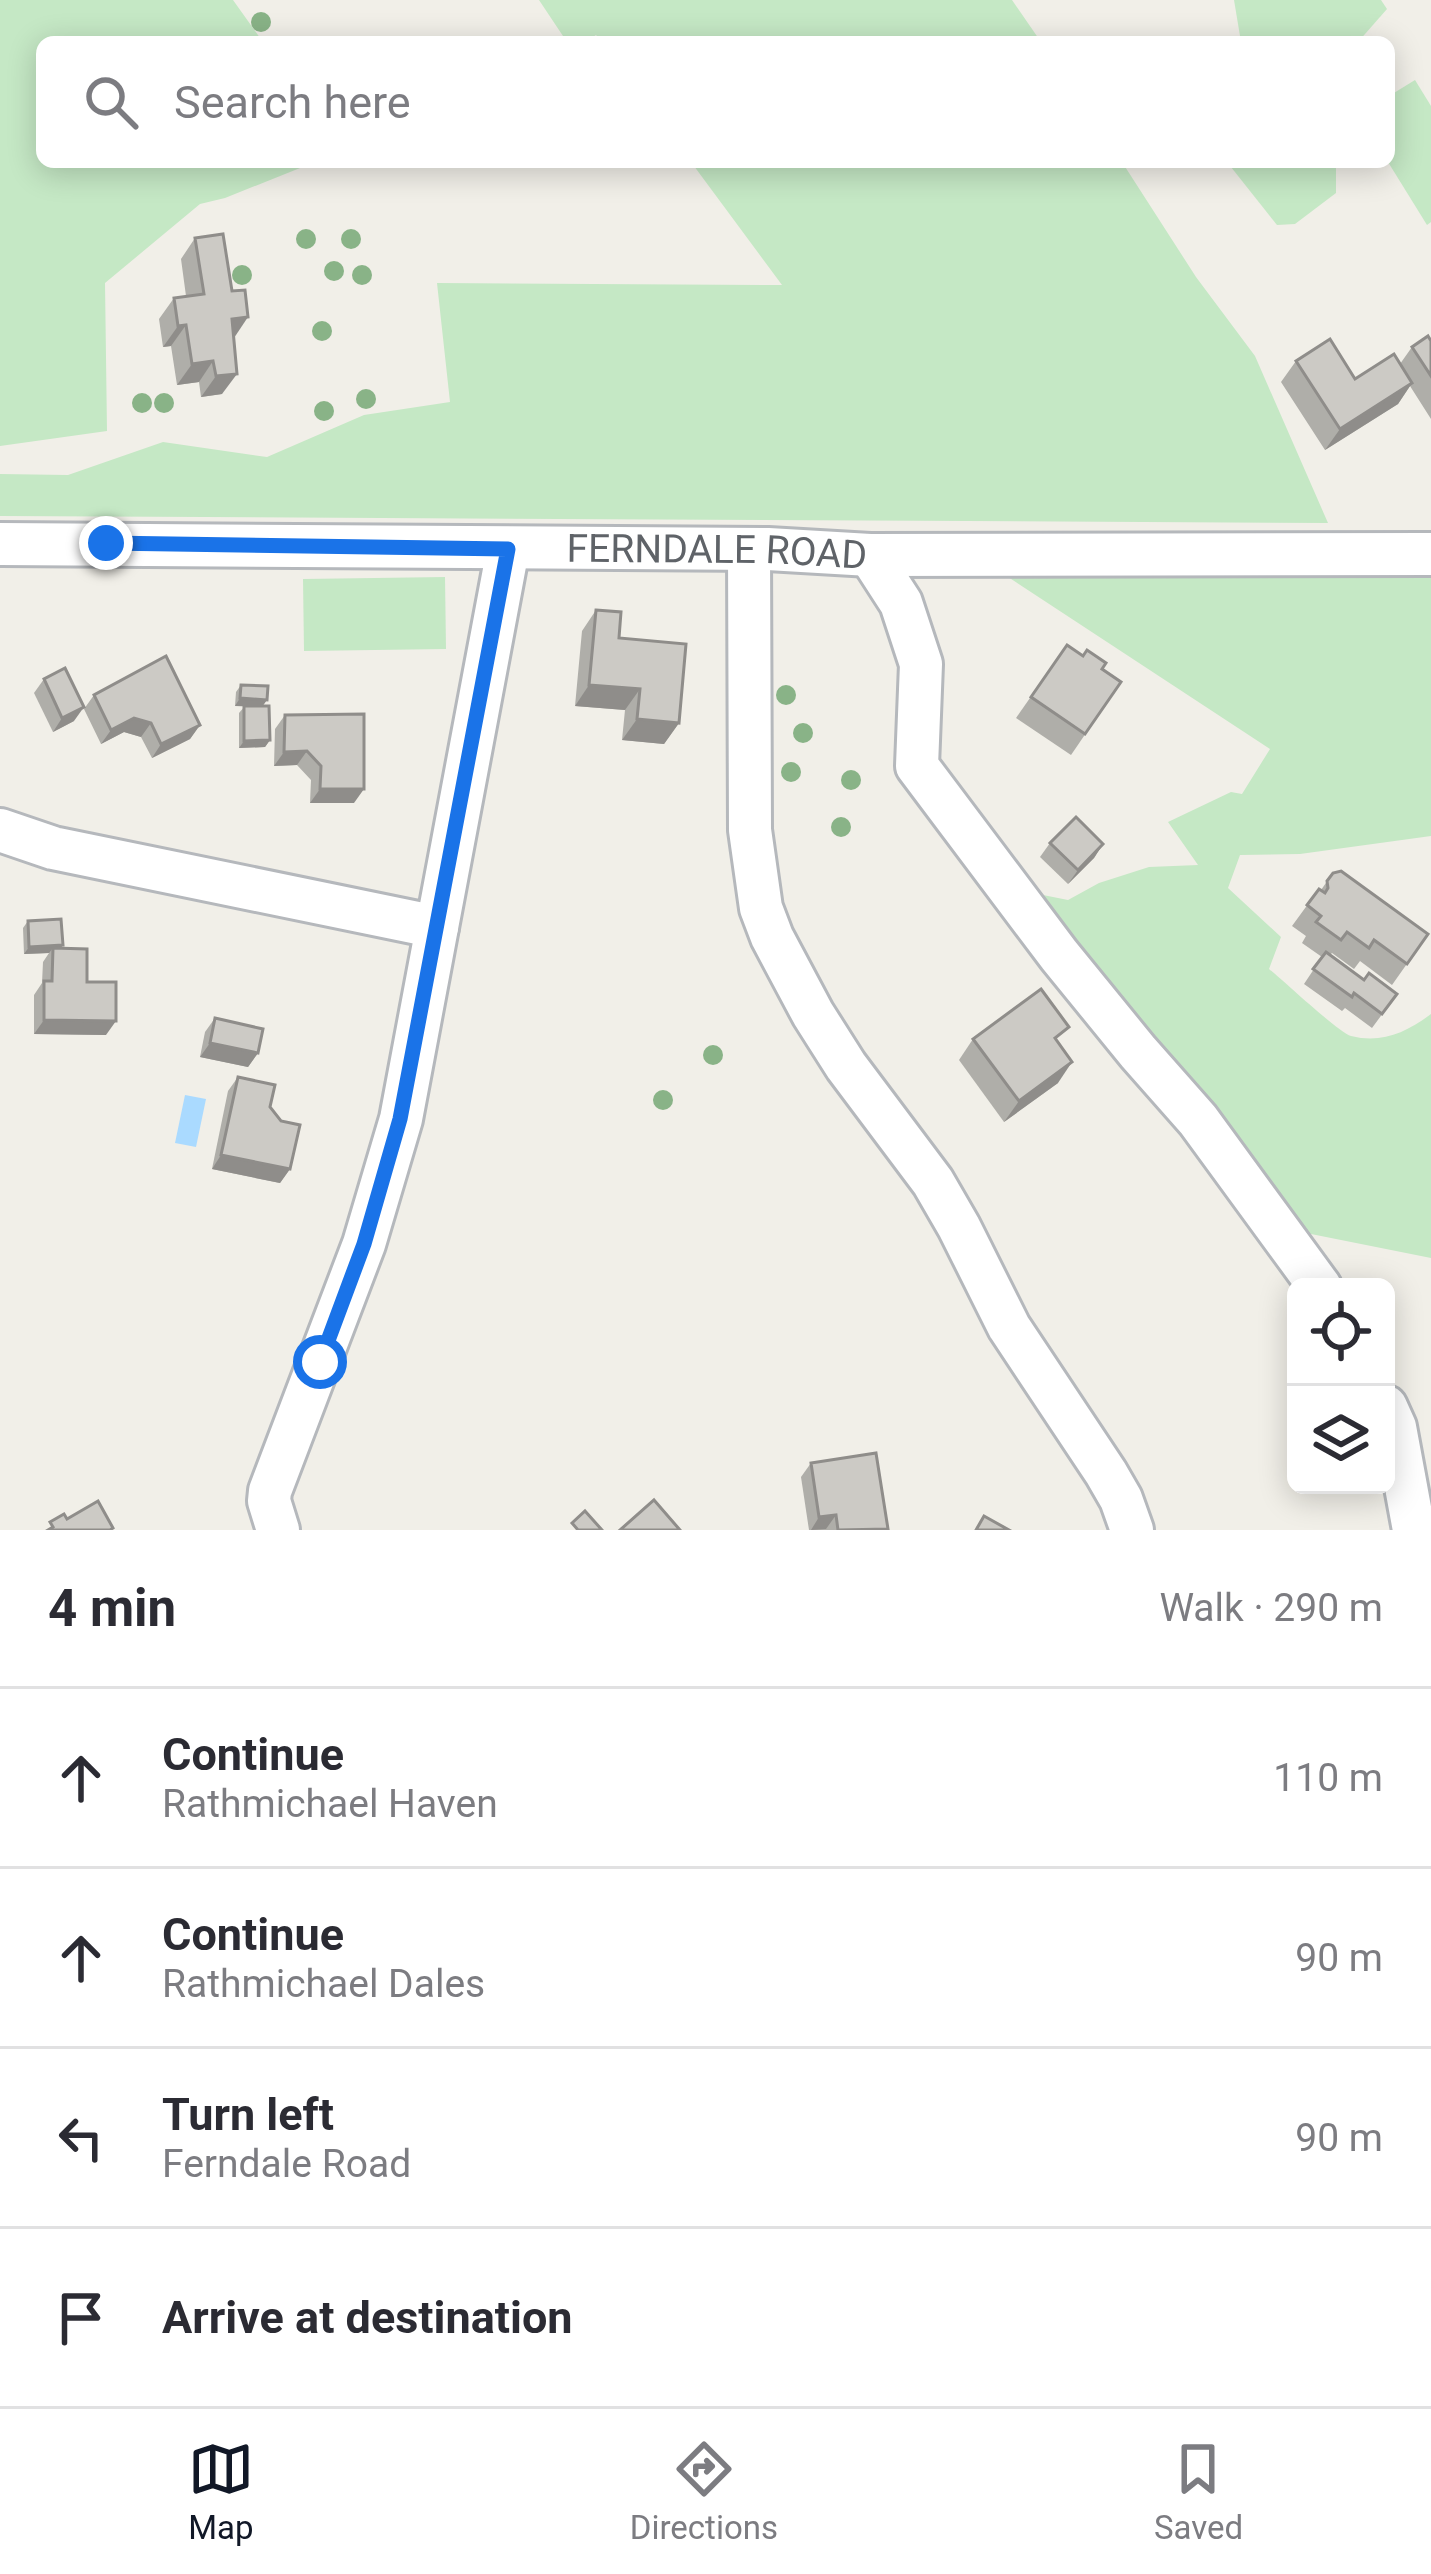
<!DOCTYPE html>
<meta charset="utf-8">
<style>
body{margin:0;font-family:Roboto,sans-serif;background:#f7f7f7;color:#2b2b33}
.controls{position:absolute;right:36px;bottom:36px;display:grid;overflow:hidden;border-radius:18px;box-shadow:0 6px 30px #0003}
.controls button{width:108px;height:108px;display:grid;place-items:center;padding:0;border:0;border-bottom:3px solid #e1e1e2;background:#fff;color:#2b2b33;font:60px sans-serif}
.stop{position:absolute;width:36px;height:36px;margin:-27px;border:9px solid #1a73e8;border-radius:50%;background:#fff}
.stop.end{background:#1a73e8;border-color:#fff;box-shadow:0 3px 12px #0008}
.list{margin:0;padding:0;list-style:none}
h2{display:flex;justify-content:space-between;align-items:center;height:156px;margin:0;padding:0 48px;font-size:51px}
h2 small{font-size:39px;font-weight:400;color:#7c7c81}
.list li{display:grid;grid-template-columns:78px 1fr auto;gap:36px;align-items:center;box-sizing:border-box;height:180px;padding:0 48px;border-top:3px solid #e1e1e2}
.list b{display:block;font-size:45px;white-space:nowrap}
.list p{margin:0;font-size:39px;white-space:nowrap;color:#7c7c81}
.list em{font-size:39px;font-style:normal;color:#7c7c81}
.icon{flex:none;width:66px;height:66px;fill:none;stroke:currentColor;stroke-width:2;stroke-linecap:round;stroke-linejoin:round}
.map{position:relative;flex:none;width:1431px;height:1530px;overflow:hidden}
.search{position:absolute;background:#fff;box-shadow:0 6px 30px #0003;left:36px;right:36px;top:36px;height:132px;display:flex;align-items:center;gap:30px;box-sizing:border-box;padding:0 42px;border-radius:18px;color:#7c7c81;font-size:45px}
.sheet{height:876px;background:#fff}
nav{display:flex;justify-content:space-around;align-items:center;box-sizing:border-box;height:168px;border-top:3px solid #e1e1e2;background:#fff;font-size:33px;color:#7c7c81}
nav a{display:grid;justify-items:center;gap:6px}
nav .on{color:#111827}
.map>svg:first-child{display:block}
</style>
<div class="map">
<svg width="1431" height="1530" viewBox="0 0 1431 1530">
<rect width="100%" height="100%" fill="#f1efe8"/>
<g fill="#c5e8c5">
<polygon points="0,0 233,0 263,42 42,42 42,162 315,162 225,198 200,204 105,283 107,431 0,446"/>
<polygon points="539,0 1012,0 1041,42 602,42 596,35 586,42 567,42"/>
<polygon points="1234,0 1381,0 1387,9 1358,42 1241,42"/>
<polygon points="1415,80 1431,106 1431,222 1427,225 1388,162 1389,96"/>
<polygon points="691,162 1122,162 1196,277 1255,356 1328,523 0,516 0,474 68,475 163,442 267,457 364,415 450,402 437,283 782,285"/>
<polygon points="1227,162 1333,162 1336,167 1336,193 1295,224 1277,225"/>
<path d="M1219,574L1431,577V836L1300,854L1240,855L1228,888L1281,937L1269,969C1284,981 1338,1032 1351,1036C1382,1044 1407,1032 1431,1014V1258L1306,1233L1038,894L1068,900L1099,883L1149,867L1198,865L1168,822L1231,792L1242,794L1270,749L1005,575Z"/>
<polygon points="445,577 446,649 304,651 303,579"/>
</g>
<polygon fill="#aadaff" points="185,1095 206,1099 196,1147 175,1143"/>
<g fill="none" stroke-linecap="round" stroke-linejoin="round">
<defs>
<g id="minor">
<path id="s1" d="M0,544L768,549L870,555L1431,554"/>
<polyline points="749,549 750,830 761,908 772,937 813,1014 846,1066 933,1182 959,1227 1009,1327 1106,1473 1121,1499 1132,1530"/>
<polyline points="870,555 901,603 921,664 917,766 1059,955 1138,1052 1198,1120 1320,1287"/>
<polyline points="0,830 53,848 437,927"/>
<polyline points="1386,1407 1395,1427 1414,1530"/>
<polyline points="278,1530 269,1501 270,1491 364,1244 401,1119 508,549"/>
</g>
</defs>
<use href="#minor" stroke="#b5b8bc" stroke-width="48"/>
<use href="#minor" stroke="#fff" stroke-width="42"/>
</g>
<g fill="#89b387">
<circle cx="261" cy="22" r="10"/>
<circle cx="306" cy="239" r="10"/>
<circle cx="351" cy="239" r="10"/>
<circle cx="334" cy="271" r="10"/>
<circle cx="242" cy="275" r="10"/>
<circle cx="362" cy="275" r="10"/>
<circle cx="322" cy="331" r="10"/>
<circle cx="366" cy="399" r="10"/>
<circle cx="142" cy="403" r="10"/>
<circle cx="164" cy="403" r="10"/>
<circle cx="324" cy="411" r="10"/>
<circle cx="786" cy="695" r="10"/>
<circle cx="803" cy="733" r="10"/>
<circle cx="791" cy="772" r="10"/>
<circle cx="851" cy="780" r="10"/>
<circle cx="841" cy="827" r="10"/>
<circle cx="713" cy="1055" r="10"/>
<circle cx="663" cy="1100" r="10"/>
</g>
<g fill="#afaea9">
<polygon points="195,238 234,338 222,394 201,397 199,382 177,385 171,346 163,347 159,319 174,298 186,296 181,259"/>
<polygon points="1431,341 1431,419 1410,386 1398,404 1325,450 1281,382 1296,361 1355,379 1400,364 1412,347"/>
<polygon points="596,610 619,638 679,723 664,744 622,740 625,710 575,706 582,631"/>
<polygon points="1067,645 1121,682 1071,755 1016,718"/>
<polygon points="44,679 74,721 53,732 34,693"/>
<polygon points="241,685 263,706 270,740 265,747 239,748 239,713 245,706 235,706 236,692"/>
<polygon points="94,695 200,725 190,739 152,758 141,737 124,732 101,744 84,709"/>
<polygon points="285,715 354,803 310,803 311,780 297,765 274,766 275,729"/>
<polygon points="1050,843 1103,844 1094,858 1068,884 1040,857"/>
<polygon points="1333,873 1428,934 1392,985 1360,961 1354,969 1332,953 1330,955 1364,980 1397,994 1372,1028 1345,1008 1342,1011 1304,984 1322,957 1302,943 1306,936 1292,926 1319,889 1321,890"/>
<polygon points="28,921 61,948 87,982 106,1035 34,1034 34,995 42,983 43,962 49,953 24,954 23,928"/>
<polygon points="215,1018 258,1053 248,1067 200,1057 205,1032"/>
<polygon points="973,1039 1059,1043 1058,1083 1004,1122 959,1060"/>
<polygon points="238,1077 270,1107 290,1169 280,1183 212,1169 228,1091"/>
<polygon points="811,1463 887,1530 809,1530 801,1477"/>
</g>
<g fill="#8f8d8a">
<polygon points="248,317 234,338 232,319"/>
<polygon points="186,325 171,346 163,347 178,326"/>
<polygon points="213,361 199,382 177,385 192,364"/>
<polygon points="237,374 222,394 201,397 216,376"/>
<polygon points="1412,383 1398,404 1325,450 1340,429"/>
<polygon points="589,685 640,689 625,710 575,706"/>
<polygon points="240,698 267,700 262,707 235,706"/>
<polygon points="84,707 74,721 53,732 62,718"/>
<polygon points="134,718 151,723 141,737 124,732 101,744 111,730"/>
<polygon points="637,719 679,723 664,744 622,740"/>
<polygon points="200,725 190,739 152,758 161,744"/>
<polygon points="270,740 265,747 239,748 244,741"/>
<polygon points="307,751 297,765 274,766 284,752"/>
<polygon points="320,789 364,789 354,803 310,803"/>
<polygon points="1103,844 1094,858 1068,884 1078,870"/>
<polygon points="63,945 58,952 53,948 49,953 24,954 29,947"/>
<polygon points="44,1020 116,1021 106,1035 34,1034"/>
<polygon points="210,1043 258,1053 248,1067 200,1057"/>
<polygon points="1072,1062 1058,1083 1004,1122 1019,1101"/>
<polygon points="221,1155 290,1169 280,1183 212,1169"/>
<polygon points="836,1515 826,1529 811,1530 819,1517"/>
</g>
<g fill="#cccac5" stroke="#8f8d8a" stroke-width="3">
<polygon points="223,234 232,291 245,290 248,317 232,319 237,374 216,376 213,361 192,364 186,325 178,326 174,298 204,294 195,238"/>
<polygon points="1428,336 1431,341 1431,376 1412,347"/>
<polygon points="1330,339 1355,379 1394,354 1412,383 1340,429 1296,361"/>
<polygon points="596,610 621,612 619,638 686,644 679,723 637,719 640,689 589,685"/>
<polygon points="1067,645 1083,656 1087,650 1106,663 1102,669 1121,682 1085,734 1031,697"/>
<polygon points="166,656 200,725 161,744 151,723 134,718 111,730 94,695"/>
<polygon points="65,668 84,707 62,718 44,679"/>
<polygon points="241,685 268,686 267,700 240,698"/>
<polygon points="244,706 269,706 270,740 244,741"/>
<polygon points="364,714 364,789 320,789 321,766 307,751 284,752 285,715"/>
<polygon points="1076,817 1103,844 1078,870 1050,843"/>
<polygon points="1341,871 1428,934 1407,964 1374,940 1369,948 1347,932 1341,940 1316,922 1321,916 1307,905 1319,889 1325,893 1328,888 1327,881 1333,873"/>
<polygon points="61,919 63,945 29,947 28,921"/>
<polygon points="53,948 87,949 87,982 116,982 116,1021 44,1020 44,981 52,981"/>
<polygon points="1326,952 1364,980 1369,973 1397,994 1382,1014 1354,993 1352,997 1313,969"/>
<polygon points="1041,989 1069,1027 1055,1038 1072,1062 1019,1101 973,1039"/>
<polygon points="215,1018 263,1029 258,1053 210,1043"/>
<polygon points="238,1077 275,1085 270,1107 281,1121 300,1125 290,1169 221,1155"/>
<polygon points="876,1453 888,1529 838,1530 836,1515 819,1517 811,1463"/>
<polygon points="654,1500 680,1530 620,1530"/>
<polygon points="98,1501 113,1528 110,1530 48,1530 53,1527 50,1522 64,1514 67,1519"/>
<polygon points="585,1511 602,1530 578,1530 572,1523"/>
<polygon points="984,1516 1009,1530 976,1530"/>
</g>
<g fill="none" stroke-linecap="round" stroke-linejoin="round">
<polyline stroke="#1a73e8" stroke-width="15" points="106,543 508,549 400,1119 364,1244 320,1362"/>
</g>
<g text-anchor="middle" stroke-width="9" stroke-linejoin="round" paint-order="stroke">
<g font-size="39" fill="#5f6368" stroke="#fff">
<text dy="14" stroke="none"><textPath href="#s1" startOffset="717">FERNDALE ROAD</textPath></text>
</g>
</g>
</svg>
<div class="controls">
<button><svg class="icon" aria-label="locate" viewBox="0 0 24 24"><circle cx="12" cy="12" r="6"/><path d="M12 2v4M12 18v4M2 12h4M18 12h4"/></svg></button>
<button><svg class="icon" aria-label="layers" viewBox="0 0 24 24"><path d="M12 4l9 5-9 5-9-5zM3 14l9 5 9-5"/></svg></button>
</div>
<div class="stop" style="left:320px;top:1362px"></div>
<div class="stop end" style="left:106px;top:543px"></div>
<div class="search"><svg class="icon" aria-label="search" viewBox="0 0 24 24"><circle cx="10" cy="10" r="6"/><path d="M15 15l6 6"/></svg>Search here</div>
</div>
<section class="sheet">
<h2>4 min<small>Walk · 290 m</small></h2>
<ul class="list">
<li><svg class="icon" aria-label="ahead" viewBox="0 0 24 24"><path d="M12 20V5M6 11l6-6 6 6"/></svg><div><b>Continue</b><p>Rathmichael Haven</p></div><em>110 m</em></li>
<li><svg class="icon" aria-label="ahead" viewBox="0 0 24 24"><path d="M12 20V5M6 11l6-6 6 6"/></svg><div><b>Continue</b><p>Rathmichael Dales</p></div><em>90 m</em></li>
<li><svg class="icon" aria-label="left" viewBox="0 0 24 24"><path d="M17 20v-9H6M10 6l-5 5 5 5"/></svg><div><b>Turn left</b><p>Ferndale Road</p></div><em>90 m</em></li>
<li><svg class="icon" aria-label="arrive" viewBox="0 0 24 24"><path d="M6 21V4h12l-3 4 3 4H6"/></svg><div><b>Arrive at destination</b></div></li>
</ul>
</section>
<nav>
<a class="on"><svg class="icon" aria-label="map" viewBox="0 0 24 24"><path d="M3 6l6-2 6 2 6-2v14l-6 2-6-2-6 2zM9 4v14M15 6v14"/></svg>Map</a>
<a><svg class="icon" aria-label="directions" viewBox="0 0 24 24"><path d="M12 3l9 9-9 9-9-9zM9 14v-3h6M13 9l2 2-2 2"/></svg>Directions</a>
<a><svg class="icon" aria-label="saved" viewBox="0 0 24 24"><path d="M7 4h10v16l-5-4-5 4z"/></svg>Saved</a>
</nav>
